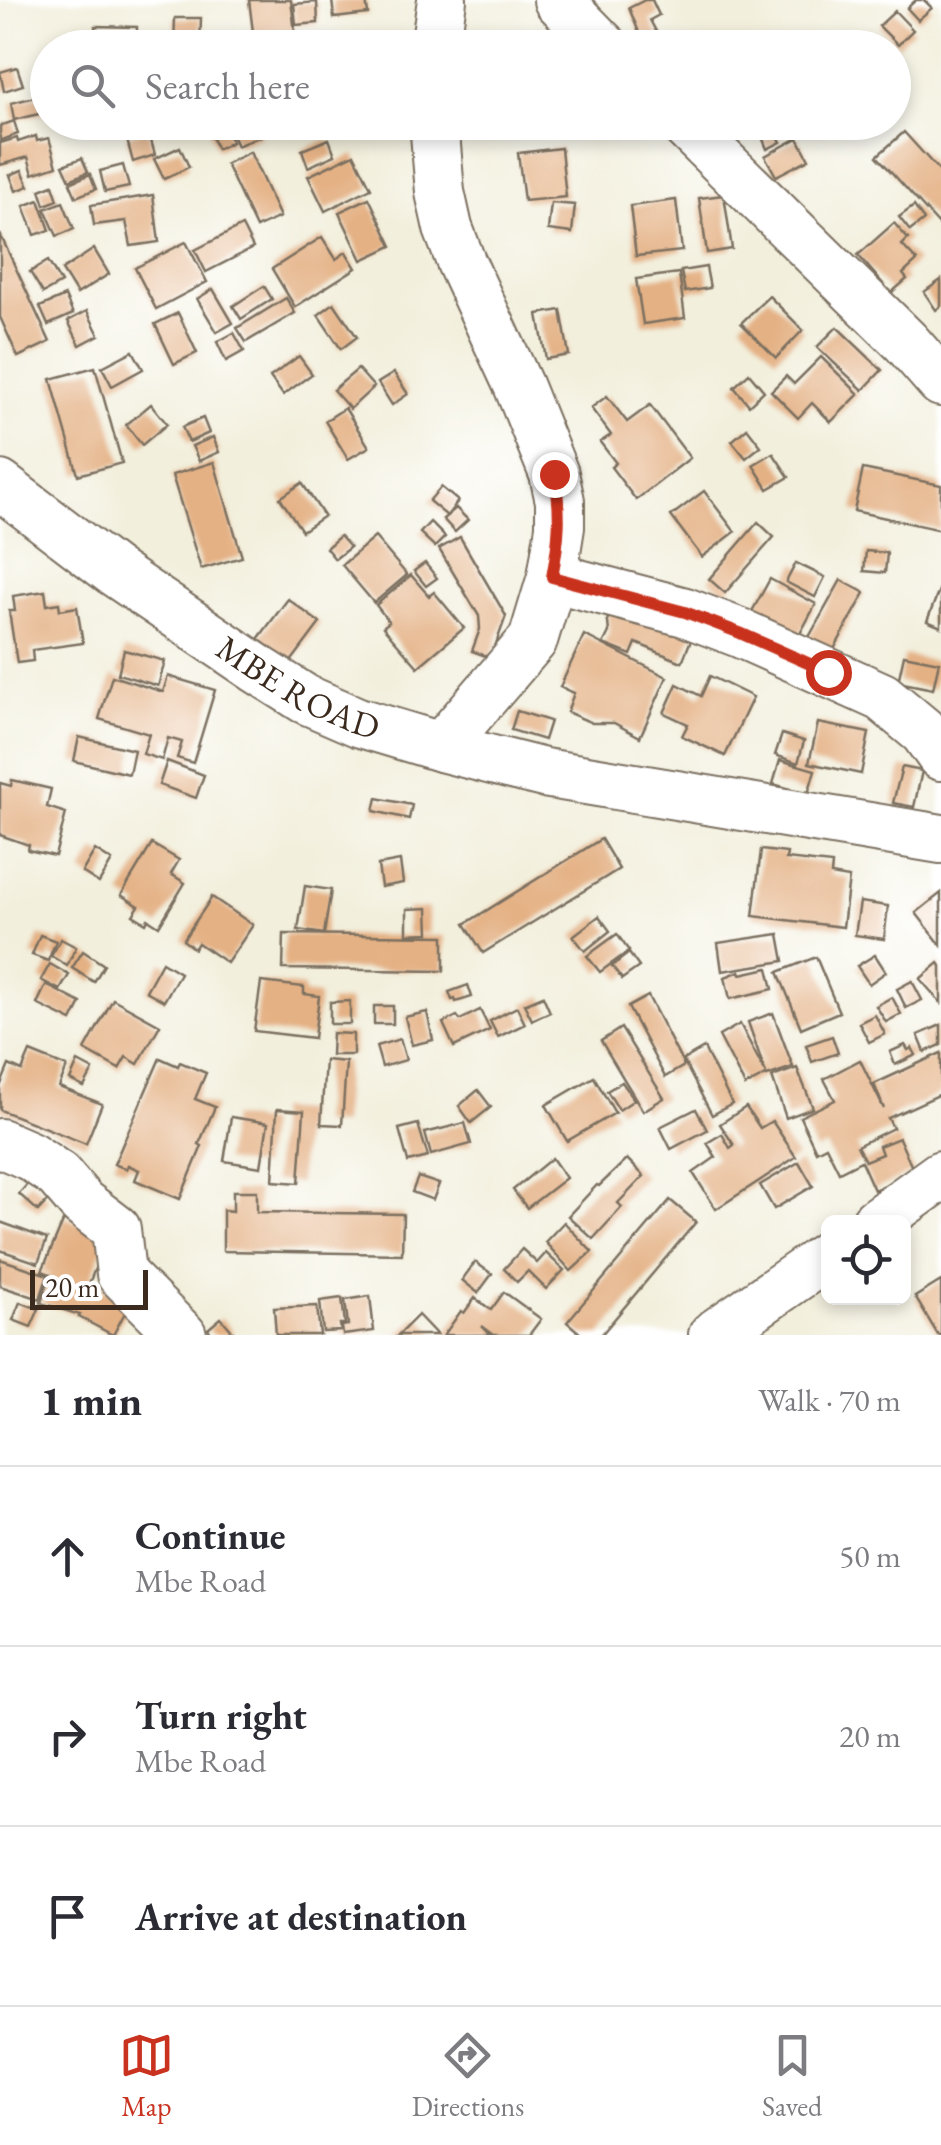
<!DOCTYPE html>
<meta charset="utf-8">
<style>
body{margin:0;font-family:"EB Garamond",serif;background:#f2f2f3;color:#2b2b33}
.controls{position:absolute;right:30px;bottom:30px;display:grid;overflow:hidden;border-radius:15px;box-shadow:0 5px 15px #0003}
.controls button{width:90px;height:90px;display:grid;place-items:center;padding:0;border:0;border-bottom:2px solid #e1e1e2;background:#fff;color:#2b2b33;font:50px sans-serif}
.scale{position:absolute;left:30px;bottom:25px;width:118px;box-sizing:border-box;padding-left:10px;border:5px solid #3b2a1e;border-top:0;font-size:28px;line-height:35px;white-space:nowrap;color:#3b2a1e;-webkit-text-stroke:8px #fff;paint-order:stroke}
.stop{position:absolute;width:30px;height:30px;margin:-22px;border:8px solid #c8321e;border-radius:50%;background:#fff}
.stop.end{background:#c8321e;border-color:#fff;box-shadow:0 2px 10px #0008}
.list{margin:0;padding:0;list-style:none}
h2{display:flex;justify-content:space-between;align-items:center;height:130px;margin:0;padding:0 40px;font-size:42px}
h2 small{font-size:32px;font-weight:400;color:#7c7c81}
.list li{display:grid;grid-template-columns:65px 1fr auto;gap:30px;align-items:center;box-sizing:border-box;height:180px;padding:0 40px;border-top:2px solid #e1e1e2}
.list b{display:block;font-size:38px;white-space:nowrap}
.list p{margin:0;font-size:32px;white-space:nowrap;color:#7c7c81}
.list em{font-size:32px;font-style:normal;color:#7c7c81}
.icon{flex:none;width:55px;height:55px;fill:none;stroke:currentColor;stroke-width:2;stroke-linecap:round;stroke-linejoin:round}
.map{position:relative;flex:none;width:941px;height:1335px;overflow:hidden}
.search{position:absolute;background:#fff;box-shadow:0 5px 15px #0003;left:30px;right:30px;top:30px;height:110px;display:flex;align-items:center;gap:25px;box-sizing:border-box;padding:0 35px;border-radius:55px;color:#7c7c81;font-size:38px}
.sheet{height:670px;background:#fff}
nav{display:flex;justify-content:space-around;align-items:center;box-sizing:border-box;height:140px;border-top:2px solid #e1e1e2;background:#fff;font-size:28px;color:#7c7c81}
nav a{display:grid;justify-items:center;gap:5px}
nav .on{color:#c8321e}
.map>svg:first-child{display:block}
</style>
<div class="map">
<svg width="941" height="1335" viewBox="0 0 941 1335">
<rect width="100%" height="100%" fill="#fff"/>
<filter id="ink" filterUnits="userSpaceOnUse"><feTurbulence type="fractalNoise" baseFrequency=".01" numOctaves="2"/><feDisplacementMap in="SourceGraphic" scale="20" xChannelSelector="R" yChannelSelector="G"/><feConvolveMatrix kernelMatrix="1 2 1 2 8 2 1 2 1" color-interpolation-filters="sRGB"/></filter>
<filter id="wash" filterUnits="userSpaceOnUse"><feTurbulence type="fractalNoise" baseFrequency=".0048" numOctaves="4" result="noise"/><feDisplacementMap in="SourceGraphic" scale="40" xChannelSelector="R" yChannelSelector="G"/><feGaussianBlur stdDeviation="2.25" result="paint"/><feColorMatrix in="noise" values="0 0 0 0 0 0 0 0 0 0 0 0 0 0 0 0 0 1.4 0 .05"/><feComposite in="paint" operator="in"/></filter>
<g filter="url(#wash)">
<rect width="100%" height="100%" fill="#f2efdc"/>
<g id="blocks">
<g fill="#e4b184">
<polygon points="249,0 291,0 297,48 255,48"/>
<polygon points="332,0 366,0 368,14 334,18"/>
<polygon points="645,0 652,0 659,15 650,20 660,39 645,47 629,8"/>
<polygon points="916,0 924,0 932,8 918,20 907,8"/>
<polygon points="317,2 318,23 296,25 294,4"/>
<polygon points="895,11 913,30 898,45 879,26"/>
<polygon points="175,18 201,18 200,48 174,48"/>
<polygon points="95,26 137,27 137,48 95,48"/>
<polygon points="850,37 854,48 824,48 824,47"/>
<polygon points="17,67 23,85 4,91 0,72"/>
<polygon points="43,95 47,112 14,120 11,103"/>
<polygon points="14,121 18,134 0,141 0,126"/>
<polygon points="210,122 224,122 232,142 217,149 206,124"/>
<polygon points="230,122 255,122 261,136 237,146 227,124"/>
<polygon points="516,122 569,122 570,130 516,132"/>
<polygon points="756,122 802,122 777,134 781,142 767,149"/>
<polygon points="148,129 155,155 133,162 126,136"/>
<polygon points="904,132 941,173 941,227 877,156"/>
<polygon points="36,136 37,141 49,138 57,166 33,174 28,157 0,165 0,143 17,138 18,142"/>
<polygon points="798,138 809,159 776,176 765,156"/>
<polygon points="329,139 335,155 308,167 302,150"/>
<polygon points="180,147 189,167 164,179 154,159"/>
<polygon points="561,148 566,197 524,201 518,153"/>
<polygon points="250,152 280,217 256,228 226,164"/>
<polygon points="354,154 371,188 325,211 308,176"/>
<polygon points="82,158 88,172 70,180 63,165"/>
<polygon points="123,165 129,187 105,192 100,171"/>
<polygon points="22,170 29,186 16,191 10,175"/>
<polygon points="90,174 96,189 76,197 70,183"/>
<polygon points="53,185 58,200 45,205 40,190"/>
<polygon points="153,195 159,242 131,246 126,221 94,225 91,205"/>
<polygon points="724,195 732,249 707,253 699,198"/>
<polygon points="369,198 392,246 362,260 339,212"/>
<polygon points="39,200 50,230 35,235 24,206"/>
<polygon points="676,200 682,251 636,256 630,206"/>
<polygon points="63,202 74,229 57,236 45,209"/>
<polygon points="551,203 575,205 572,233 548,230"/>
<polygon points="914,206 924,220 910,231 899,217"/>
<polygon points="894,223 908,239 902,245 917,261 903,274 907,279 891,293 858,255"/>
<polygon points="242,226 253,248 206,272 195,250"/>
<polygon points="0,234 50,342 18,357 0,317"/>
<polygon points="322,237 336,259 346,252 356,268 295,307 272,269"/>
<polygon points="186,242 207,282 156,309 135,268"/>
<polygon points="94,249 109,274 77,294 62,270"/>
<polygon points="48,261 61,283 43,293 30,272"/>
<polygon points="706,267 710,288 685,292 681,271"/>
<polygon points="679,273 685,318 643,324 636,279"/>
<polygon points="941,280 941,306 936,310 924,292"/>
<polygon points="264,286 272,299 241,319 233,306"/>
<polygon points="213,289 233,323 217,332 197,299"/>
<polygon points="65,296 73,314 48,325 40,307"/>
<polygon points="769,296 803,330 776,358 741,323"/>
<polygon points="286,298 295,313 246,342 237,328"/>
<polygon points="334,303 357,337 341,349 318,315"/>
<polygon points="561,310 569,355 546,359 538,314"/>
<polygon points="87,311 99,335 80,345 68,321"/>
<polygon points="178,313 197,353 174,364 155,324"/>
<polygon points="837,327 882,370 863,390 817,347"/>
<polygon points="234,333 244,351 226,361 217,342"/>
<polygon points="133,351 143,369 112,386 102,367"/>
<polygon points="299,356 312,374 283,395 270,377"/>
<polygon points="821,357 859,394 831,422 812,403 798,418 771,391 786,376 794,384"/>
<polygon points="95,367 122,463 78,475 51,379"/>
<polygon points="358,369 374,387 350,409 333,390"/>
<polygon points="394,373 408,394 392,405 378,383"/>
<polygon points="749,373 764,391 749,405 734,387"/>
<polygon points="607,396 627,422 650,405 690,458 636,500 611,467 616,463 600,442 611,435 591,408"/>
<polygon points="151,404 167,424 142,445 126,425"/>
<polygon points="345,408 369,447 348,459 325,421"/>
<polygon points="203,418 209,433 189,442 182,427"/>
<polygon points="747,428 761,446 746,458 732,441"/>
<polygon points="213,437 219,452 199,461 192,446"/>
<polygon points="773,453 789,477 768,489 753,465"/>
<polygon points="214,462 242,557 201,569 172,475"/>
<polygon points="863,469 941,485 941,530 854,511"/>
<polygon points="302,483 324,516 302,531 280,498"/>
<polygon points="441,487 458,501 447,516 429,501"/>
<polygon points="704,491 735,532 702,557 671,516"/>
<polygon points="456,508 468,520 455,532 443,519"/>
<polygon points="430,522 445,537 435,547 420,533"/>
<polygon points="758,522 774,537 725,593 709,579"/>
<polygon points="340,536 350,547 335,559 326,548"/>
<polygon points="375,537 407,575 374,603 342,565"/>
<polygon points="460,537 506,616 491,658 472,651 480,629 479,616 439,549"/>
<polygon points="866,551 887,553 885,573 864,571"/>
<polygon points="425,563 437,578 426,586 414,571"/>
<polygon points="796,563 825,577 815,597 786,582"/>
<polygon points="411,575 429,596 434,592 464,628 418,667 383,627 389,622 376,605"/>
<polygon points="770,579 816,604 796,641 750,615"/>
<polygon points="841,580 865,593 828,660 804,646"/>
<polygon points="941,585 941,627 927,621"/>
<polygon points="45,591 47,605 59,603 60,610 77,607 83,643 32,650 33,661 17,663 9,611 15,611 13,596"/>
<polygon points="288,599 320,623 290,663 258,639"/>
<polygon points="606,604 697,625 682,662 636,643 631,655 603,644 609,632"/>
<polygon points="584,635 667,677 640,737 614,723 592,723 567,712 574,693 560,687"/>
<polygon points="124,650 165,661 158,686 118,674"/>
<polygon points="904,655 939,662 933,689 898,682"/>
<polygon points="112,676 163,692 168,676 215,690 193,763 177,758 182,742 168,738 162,760 143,754 149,734 99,719"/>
<polygon points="710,676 753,697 725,756 682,736 688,724 664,713 677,684 701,696"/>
<polygon points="517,711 550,721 544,740 511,730"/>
<polygon points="818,723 869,733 861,774 809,763"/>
<polygon points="782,734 804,741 798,763 775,755"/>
<polygon points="79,737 134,750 129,774 74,761"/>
<polygon points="780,760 815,770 808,794 773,784"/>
<polygon points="167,761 204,775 196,798 159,785"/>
<polygon points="902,767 922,771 914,807 893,803"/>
<polygon points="12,780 51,789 47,807 66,813 55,856 28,850 29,845 0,835 0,783 11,786"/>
<polygon points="377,798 412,805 409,819 374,811"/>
<polygon points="601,839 619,869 483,953 465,924"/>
<polygon points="152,844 179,860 171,874 185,883 159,926 148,919 146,923 133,915 139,906 121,895"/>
<polygon points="95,850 112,861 99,883 82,872"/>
<polygon points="761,850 787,853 786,859 832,864 831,875 849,878 843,927 753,916"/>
<polygon points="400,861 403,883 381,887 378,865"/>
<polygon points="305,886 331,890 324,934 298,930"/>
<polygon points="941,893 941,945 916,913"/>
<polygon points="212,897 253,925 227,963 198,943 194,949 183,940"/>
<polygon points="860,902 888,906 884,939 855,935"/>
<polygon points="428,908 429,933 407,934 407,909"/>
<polygon points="599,916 610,931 585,951 573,936"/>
<polygon points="284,934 444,936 444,971 283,969"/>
<polygon points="617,934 629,951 600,972 587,956"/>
<polygon points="779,934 784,961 722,971 718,943"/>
<polygon points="40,935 56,941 48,961 32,955"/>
<polygon points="61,939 76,947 67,966 51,956"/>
<polygon points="83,951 104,965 94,982 72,968"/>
<polygon points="629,953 639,967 622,979 612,966"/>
<polygon points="875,955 886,972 869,984 857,966"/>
<polygon points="816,957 839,1012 801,1028 778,972"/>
<polygon points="162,962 180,973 164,1001 146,991"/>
<polygon points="939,963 941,966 941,1003 920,979"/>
<polygon points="50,964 69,975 60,990 41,980"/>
<polygon points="768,968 773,989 730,999 725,977 740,971 741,974"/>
<polygon points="912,981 922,1000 906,1008 897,989"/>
<polygon points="261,982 304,987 304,994 319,996 314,1038 254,1031"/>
<polygon points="46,985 81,1003 72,1021 37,1004"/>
<polygon points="468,985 472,997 456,1002 455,999 452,1000 449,992"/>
<polygon points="543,996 550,1012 532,1020 524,1004"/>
<polygon points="648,996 684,1066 665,1077 628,1007"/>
<polygon points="892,997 901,1014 886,1022 876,1006"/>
<polygon points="113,999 160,1025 138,1064 126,1057 119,1069 85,1050"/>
<polygon points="350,1001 350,1024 330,1024 330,1002"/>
<rect x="374" y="1006" width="19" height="18"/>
<polygon points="517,1007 525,1024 498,1037 490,1021"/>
<polygon points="480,1010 490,1030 454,1047 443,1023 457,1016 460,1020"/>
<polygon points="427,1012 433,1040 412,1045 405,1017"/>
<polygon points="773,1013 793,1067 767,1076 766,1075 745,1086 719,1036 740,1024 766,1074 748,1022"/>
<polygon points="875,1015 885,1034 869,1042 859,1023"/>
<polygon points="941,1025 941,1045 925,1052 918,1035"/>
<polygon points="621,1028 664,1098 643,1111 601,1041"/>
<polygon points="332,1033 353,1034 353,1055 331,1055"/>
<polygon points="832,1036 838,1053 812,1062 806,1045"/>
<polygon points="400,1039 406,1060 382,1067 376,1046"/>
<polygon points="905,1045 908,1050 912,1048 916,1055 895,1065 890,1052"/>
<polygon points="704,1048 732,1104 712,1115 683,1060"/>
<polygon points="30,1052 67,1067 59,1087 102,1104 86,1144 0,1110 0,1087 9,1065 22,1071"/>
<polygon points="941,1053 941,1094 888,1118 893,1128 857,1146 865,1161 882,1154 879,1146 899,1138 914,1172 874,1190 861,1161 839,1172 826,1146 816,1151 800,1117 835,1100 824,1079 860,1060 884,1109 874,1084"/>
<polygon points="160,1058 178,1066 180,1062 206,1073 195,1099 215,1107 199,1144 202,1146 180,1199 135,1180 139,1170 128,1165 126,1169 114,1164"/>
<polygon points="325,1060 346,1062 342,1125 321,1124"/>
<polygon points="78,1062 93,1070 84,1087 70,1080"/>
<polygon points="797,1068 813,1108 786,1118 772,1077"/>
<polygon points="594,1077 615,1113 567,1141 546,1105"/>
<polygon points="622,1082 634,1100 619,1110 607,1091"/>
<polygon points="478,1090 491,1107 471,1123 459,1106"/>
<polygon points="746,1107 760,1128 772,1121 796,1157 716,1209 693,1173 716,1157 707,1143 722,1134 730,1148 734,1145 720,1124"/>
<polygon points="277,1109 304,1111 299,1183 273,1181"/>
<polygon points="696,1109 707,1130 671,1149 660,1127"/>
<polygon points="231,1117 268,1123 261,1167 224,1161"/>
<polygon points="465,1123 471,1144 431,1155 425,1133"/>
<polygon points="418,1124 428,1157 408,1162 399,1129"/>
<polygon points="552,1158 566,1178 527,1208 513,1190"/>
<polygon points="627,1159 644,1176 618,1203 622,1207 593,1239 568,1216 597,1185 599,1186"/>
<polygon points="799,1162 813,1186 774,1209 760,1185"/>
<polygon points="418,1177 439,1184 433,1200 412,1192"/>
<polygon points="30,1181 49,1199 38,1211 19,1194"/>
<polygon points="233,1191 257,1191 257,1212 403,1214 402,1254 223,1251 223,1210 233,1211"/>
<polygon points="670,1200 696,1222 601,1335 582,1335 567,1322"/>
<polygon points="65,1217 108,1236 86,1291 93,1296 98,1285 129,1305 113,1335 79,1317 80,1315 41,1303 50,1274 42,1271"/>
<polygon points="0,1222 47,1239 38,1263 0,1250"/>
<polygon points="564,1222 592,1252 571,1271 545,1242"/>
<polygon points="522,1249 537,1263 546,1253 564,1270 546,1289 528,1271 517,1282 504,1269"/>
<polygon points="0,1259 48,1275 40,1299 0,1286"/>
<polygon points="475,1262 492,1274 478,1293 462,1280"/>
<polygon points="941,1281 941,1335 938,1335 915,1297"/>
<polygon points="504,1292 541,1319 529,1335 494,1335 482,1326 491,1335 444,1335 461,1311 464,1313 475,1298 491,1310"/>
<polygon points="370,1296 374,1331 343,1335 342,1326 348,1325 345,1300"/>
<polygon points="342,1298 345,1324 340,1324 341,1331 323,1332 320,1301"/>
<polygon points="20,1302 39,1309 31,1327 13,1320"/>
<polygon points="317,1306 320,1335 276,1335 274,1308"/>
<polygon points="418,1315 437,1335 398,1335"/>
<polygon points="221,1318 233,1332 229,1335 213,1335 208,1329"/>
</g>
</g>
</g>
<g filter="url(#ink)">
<use href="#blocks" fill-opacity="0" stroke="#7b6f60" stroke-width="2.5"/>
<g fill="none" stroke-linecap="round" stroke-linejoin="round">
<defs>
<g id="minor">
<polyline points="558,0 605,48"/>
<polyline points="435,48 442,0"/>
<polyline points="434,122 440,192 448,228 461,262 518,385 554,474 560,501 560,527 552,577 533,640 441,747"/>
<polyline points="682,122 906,342 941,382"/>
<path id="s1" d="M0,485L113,571L256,668L305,699L358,722L441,747L544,773L941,839"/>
<polyline points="552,577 685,612 740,633 882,697 924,732 941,756"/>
<polyline points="0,1143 30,1156 58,1175 82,1203 116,1229 121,1274 182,1335"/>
<polyline points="876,1222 941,1175"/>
<polyline points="713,1335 828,1255"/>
</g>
</defs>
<use href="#minor" stroke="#7b6f60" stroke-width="52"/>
<use href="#minor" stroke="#fff" stroke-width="48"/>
</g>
</g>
<g fill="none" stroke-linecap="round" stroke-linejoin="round" filter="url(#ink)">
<path stroke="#c8321e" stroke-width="12" d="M554,474C562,512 559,540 552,577L685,612L740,633L828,672"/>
</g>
<g text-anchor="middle" stroke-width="8" stroke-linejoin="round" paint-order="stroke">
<g font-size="35" fill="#3b2a1e" stroke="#fff">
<text dy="12" stroke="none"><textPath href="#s1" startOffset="362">MBE ROAD</textPath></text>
</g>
</g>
</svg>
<div class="controls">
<button><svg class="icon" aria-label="locate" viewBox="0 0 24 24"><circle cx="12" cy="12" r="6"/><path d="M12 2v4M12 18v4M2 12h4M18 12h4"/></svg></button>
</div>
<div class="scale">20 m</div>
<div class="stop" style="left:828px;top:672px"></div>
<div class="stop end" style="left:554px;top:474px"></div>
<div class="search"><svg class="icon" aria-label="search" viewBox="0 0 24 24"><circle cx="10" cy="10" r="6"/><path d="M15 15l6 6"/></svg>Search here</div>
</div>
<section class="sheet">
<h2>1 min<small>Walk · 70 m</small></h2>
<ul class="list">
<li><svg class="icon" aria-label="ahead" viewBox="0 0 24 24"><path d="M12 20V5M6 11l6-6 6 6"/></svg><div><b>Continue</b><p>Mbe Road</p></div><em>50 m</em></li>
<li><svg class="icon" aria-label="right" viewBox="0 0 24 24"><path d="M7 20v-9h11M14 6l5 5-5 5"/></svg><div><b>Turn right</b><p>Mbe Road</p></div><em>20 m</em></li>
<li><svg class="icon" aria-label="arrive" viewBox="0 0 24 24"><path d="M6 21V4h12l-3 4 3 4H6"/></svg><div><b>Arrive at destination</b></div></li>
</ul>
</section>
<nav>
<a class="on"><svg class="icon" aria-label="map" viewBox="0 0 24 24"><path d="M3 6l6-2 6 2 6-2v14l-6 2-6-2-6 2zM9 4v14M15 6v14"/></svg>Map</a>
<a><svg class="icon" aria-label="directions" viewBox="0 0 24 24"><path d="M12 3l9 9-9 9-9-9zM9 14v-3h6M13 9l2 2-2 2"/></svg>Directions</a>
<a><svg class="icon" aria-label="saved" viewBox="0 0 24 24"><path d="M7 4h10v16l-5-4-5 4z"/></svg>Saved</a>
</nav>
